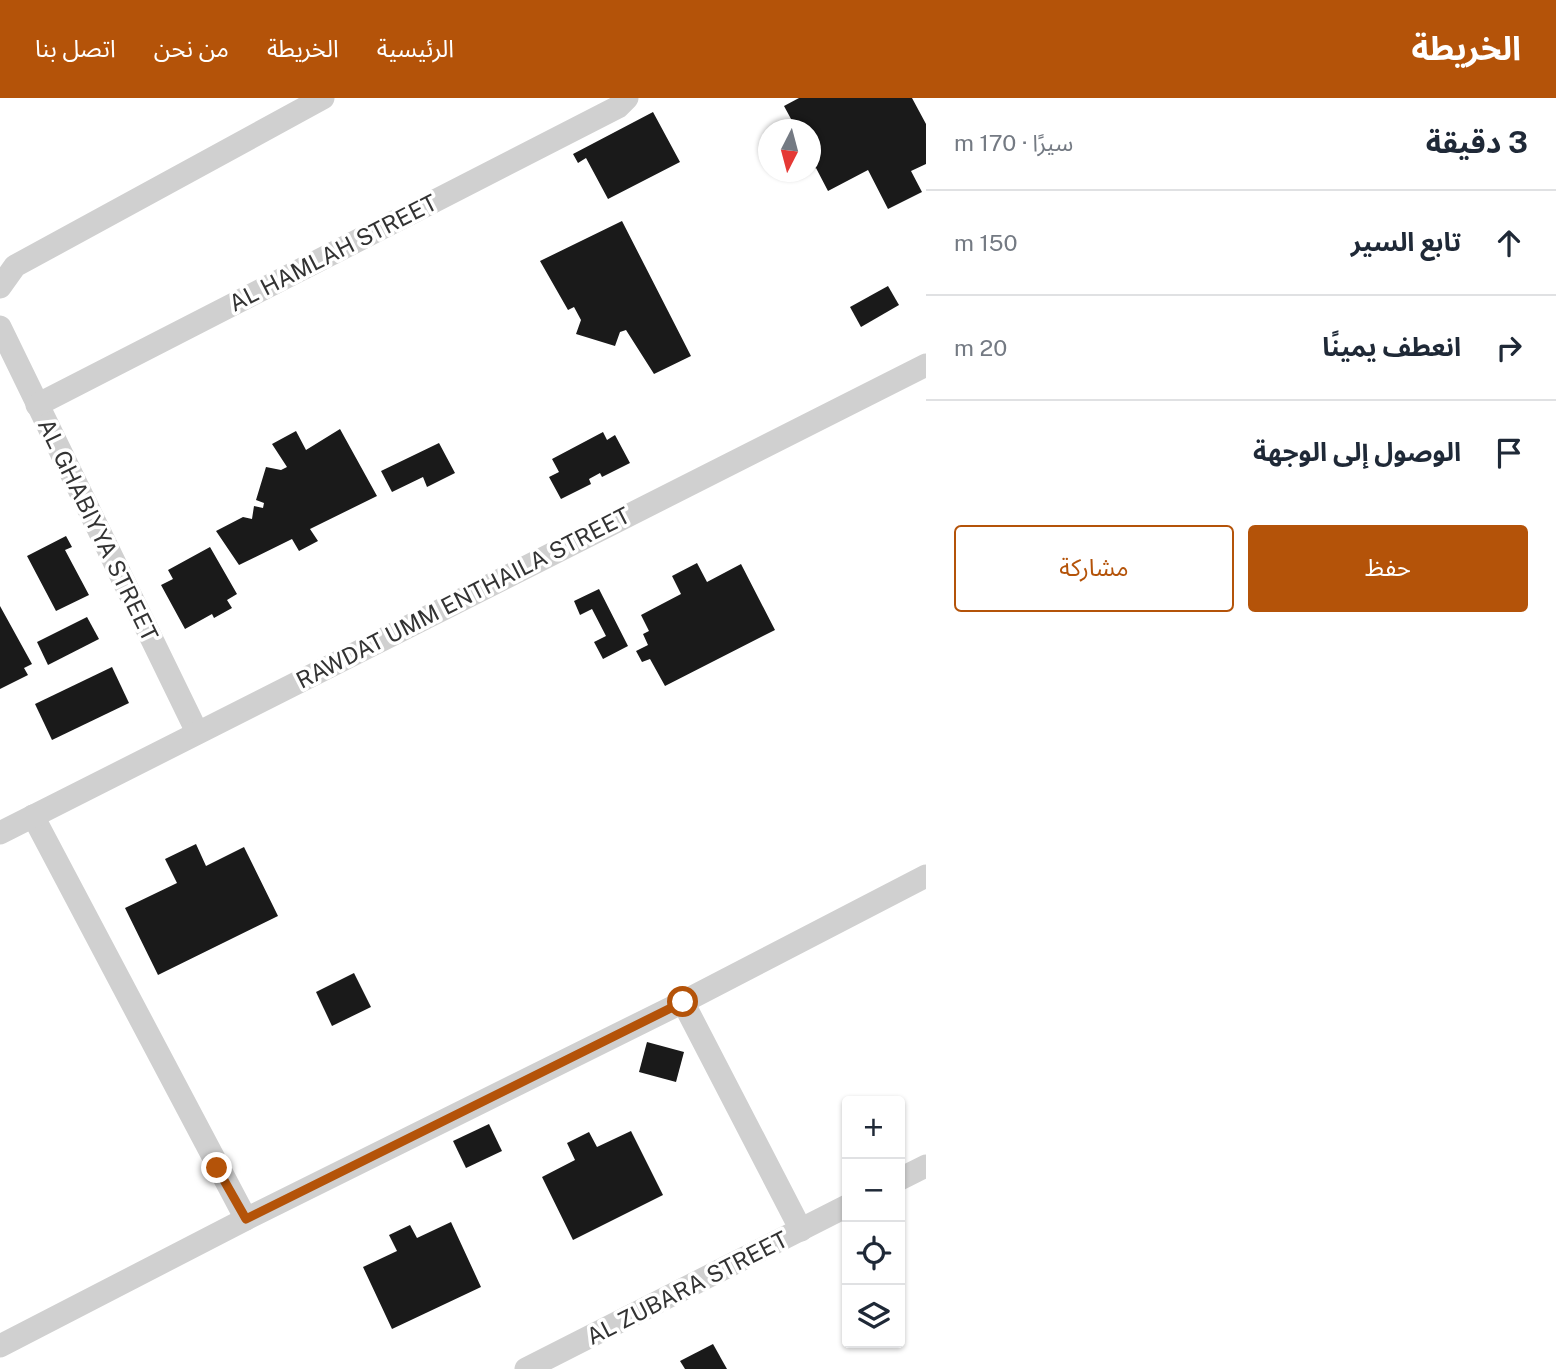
<!DOCTYPE html>
<html lang="ar">
<meta charset="utf-8">
<style>
body{margin:0;font-family:"Public Sans","Noto Sans Arabic",sans-serif;background:#f6f6f7;color:#1f2937;direction:rtl}
.controls{position:absolute;right:21px;bottom:21px;display:grid;overflow:hidden;border-radius:7px;box-shadow:0 2px 5px #0004}
.controls button{width:63px;height:63px;display:grid;place-items:center;padding:0;border:0;border-bottom:2px solid #e0e1e3;background:#fff;color:#1f2937;font:35px sans-serif}
.compass{position:absolute;left:758px;top:21px;width:63px;height:63px;border-radius:50%;background:#fff;box-shadow:0 2px 5px #0004;rotate:186deg}
.stop{position:absolute;width:21px;height:21px;margin:-16px;border:5px solid #b45309;border-radius:50%;background:#fff}
.stop.end{background:#b45309;border-color:#fff;box-shadow:0 2px 7px #0008}
.list{margin:0;padding:0;list-style:none}
h2{display:flex;justify-content:space-between;align-items:center;height:91px;margin:0;padding:0 28px;font-size:30px}
h2 small{font-size:23px;font-weight:400;color:#747a83}
.list li{display:grid;grid-template-columns:46px 1fr auto;gap:21px;align-items:center;box-sizing:border-box;height:105px;padding:0 28px;border-top:2px solid #e0e1e3}
.list b{display:block;font-size:26px;white-space:nowrap}
.list em{font-size:23px;font-style:normal;color:#747a83}
.actions{display:flex;gap:14px;padding:21px 28px}
.actions a{flex:1;padding:16px 0;border:2px solid #b45309;border-radius:7px;text-align:center;font-size:24px;color:#b45309}
.actions .main{background:#b45309;color:#fff}
.icon{flex:none;width:38px;height:38px;fill:none;stroke:currentColor;stroke-width:2;stroke-linecap:round;stroke-linejoin:round}
.map{position:relative;flex:none;width:926px;height:1271px;overflow:hidden;direction:ltr}
header{display:flex;align-items:center;gap:42px;box-sizing:border-box;height:98px;padding:0 35px;background:#b45309;color:#fff}
header strong{font-size:33px}
nav{display:flex;gap:38px;margin-inline-start:auto;font-size:24px}
main{display:flex}
aside{flex:1;background:#fff}
.map>svg:first-child{display:block}
</style>
<header>
<strong>الخريطة</strong>
<nav><a>الرئيسية</a><a>الخريطة</a><a>من نحن</a><a>اتصل بنا</a></nav>
</header>
<main>
<aside>
<h2>3 دقيقة<small>سيرًا · 170 m</small></h2>
<ul class="list">
<li><svg class="icon" aria-label="ahead" viewBox="0 0 24 24"><path d="M12 20V5M6 11l6-6 6 6"/></svg><div><b>تابع السير</b></div><em>150 m</em></li>
<li><svg class="icon" aria-label="right" viewBox="0 0 24 24"><path d="M7 20v-9h11M14 6l5 5-5 5"/></svg><div><b>انعطف يمينًا</b></div><em>20 m</em></li>
<li><svg class="icon" aria-label="arrive" viewBox="0 0 24 24"><path d="M6 21V4h12l-3 4 3 4H6"/></svg><div><b>الوصول إلى الوجهة</b></div></li>
</ul>
<div class="actions"><a class="main">حفظ</a><a>مشاركة</a></div>
</aside>
<div class="map">
<svg width="926" height="1271" viewBox="0 0 926 1271">
<rect width="100%" height="100%" fill="#fff"/>
<g fill="#1a1a1a">
<polygon points="799,0 912,0 926,26 926,66 911,73 922,94 888,111 868,72 828,93 816,70 810,73 810,32 797,32 784,8"/>
<polygon points="653,14 680,64 608,101 586,60 578,65 573,56"/>
<polygon points="622,123 691,258 654,276 626,232 620,234 615,248 576,236 581,222 574,209 568,212 540,163"/>
<polygon points="888,188 899,207 861,229 850,209"/>
<polygon points="340,331 377,398 310,431 318,443 299,453 292,441 239,467 216,433 243,419 252,421 254,408 263,410 264,405 256,402 266,369 281,372 287,369 272,346 296,333 306,352"/>
<polygon points="603,334 607,342 615,337 630,365 602,379 600,375 589,381 591,386 561,401 549,379 559,374 552,361"/>
<polygon points="439,345 455,375 427,389 423,379 392,394 381,373"/>
<polygon points="66,438 72,449 65,452 89,497 56,513 27,458"/>
<polygon points="210,449 237,496 227,502 232,510 214,520 212,516 185,531 161,487 173,481 168,472"/>
<polygon points="697,465 707,484 741,466 775,532 665,588 650,561 642,564 636,553 648,547 643,536 649,533 641,517 681,496 672,478"/>
<polygon points="599,491 628,548 603,561 594,544 606,538 592,511 580,517 574,503"/>
<polygon points="0,508 32,566 24,570 28,577 0,591"/>
<polygon points="87,519 99,541 48,567 37,544"/>
<polygon points="112,569 129,605 52,642 35,606"/>
<polygon points="196,746 206,768 244,749 278,818 158,877 125,810 177,785 165,761"/>
<polygon points="354,875 371,909 332,928 316,894"/>
<polygon points="647,944 684,954 676,984 639,974"/>
<polygon points="489,1026 502,1053 466,1070 453,1043"/>
<polygon points="631,1033 663,1097 573,1142 542,1079 575,1062 567,1045 589,1034 597,1049"/>
<polygon points="451,1124 481,1189 392,1231 363,1169 397,1153 389,1137 410,1127 417,1140"/>
<polygon points="713,1246 727,1271 685,1271 680,1263"/>
</g>
<g fill="none" stroke-linecap="round" stroke-linejoin="round">
<g stroke="#d0d0d0" stroke-width="23">
<polyline points="0,189 15,168 323,0"/>
<polyline points="0,229 197,634"/>
<polyline points="37,307 618,9 627,0"/>
<polyline points="33,718 246,1121 683,904 801,1132"/>
<polyline points="0,735 926,267"/>
<polyline points="683,904 926,778"/>
<polyline points="900,1081 926,1068"/>
<polyline points="0,1248 246,1121"/>
<polyline points="526,1271 847,1108"/>
</g>
</g>
<g fill="none" stroke-linecap="round" stroke-linejoin="round">
<polyline stroke="#b45309" stroke-width="9" points="217,1070 246,1121 683,904"/>
</g>
<g text-anchor="middle" stroke-width="7" stroke-linejoin="round" paint-order="stroke">
<g font-size="23" fill="#333" stroke="#fff">
<text transform="translate(333 155) rotate(-27)" y="8">AL HAMLAH STREET</text>
<text transform="translate(98 432) rotate(64)" y="8">AL GHABIYYA STREET</text>
<text transform="translate(463 500) rotate(-27)" y="8">RAWDAT UMM ENTHAILA STREET</text>
<text transform="translate(687 1190) rotate(-27)" y="8">AL ZUBARA STREET</text>
</g>
</g>
</svg>
<div class="controls">
<button>+</button>
<button>−</button>
<button><svg class="icon" aria-label="locate" viewBox="0 0 24 24"><circle cx="12" cy="12" r="6"/><path d="M12 2v4M12 18v4M2 12h4M18 12h4"/></svg></button>
<button><svg class="icon" aria-label="layers" viewBox="0 0 24 24"><path d="M12 4l9 5-9 5-9-5zM3 14l9 5 9-5"/></svg></button>
</div>
<svg class="compass" viewBox="-18 -18 36 36"><path d="M0-13l5 13h-10z" fill="#e53935"/><path d="M0 13l5-13h-10z" fill="#747a83"/></svg>
<div class="stop" style="left:683px;top:904px"></div>
<div class="stop end" style="left:217px;top:1070px"></div>
</div>
</main>
